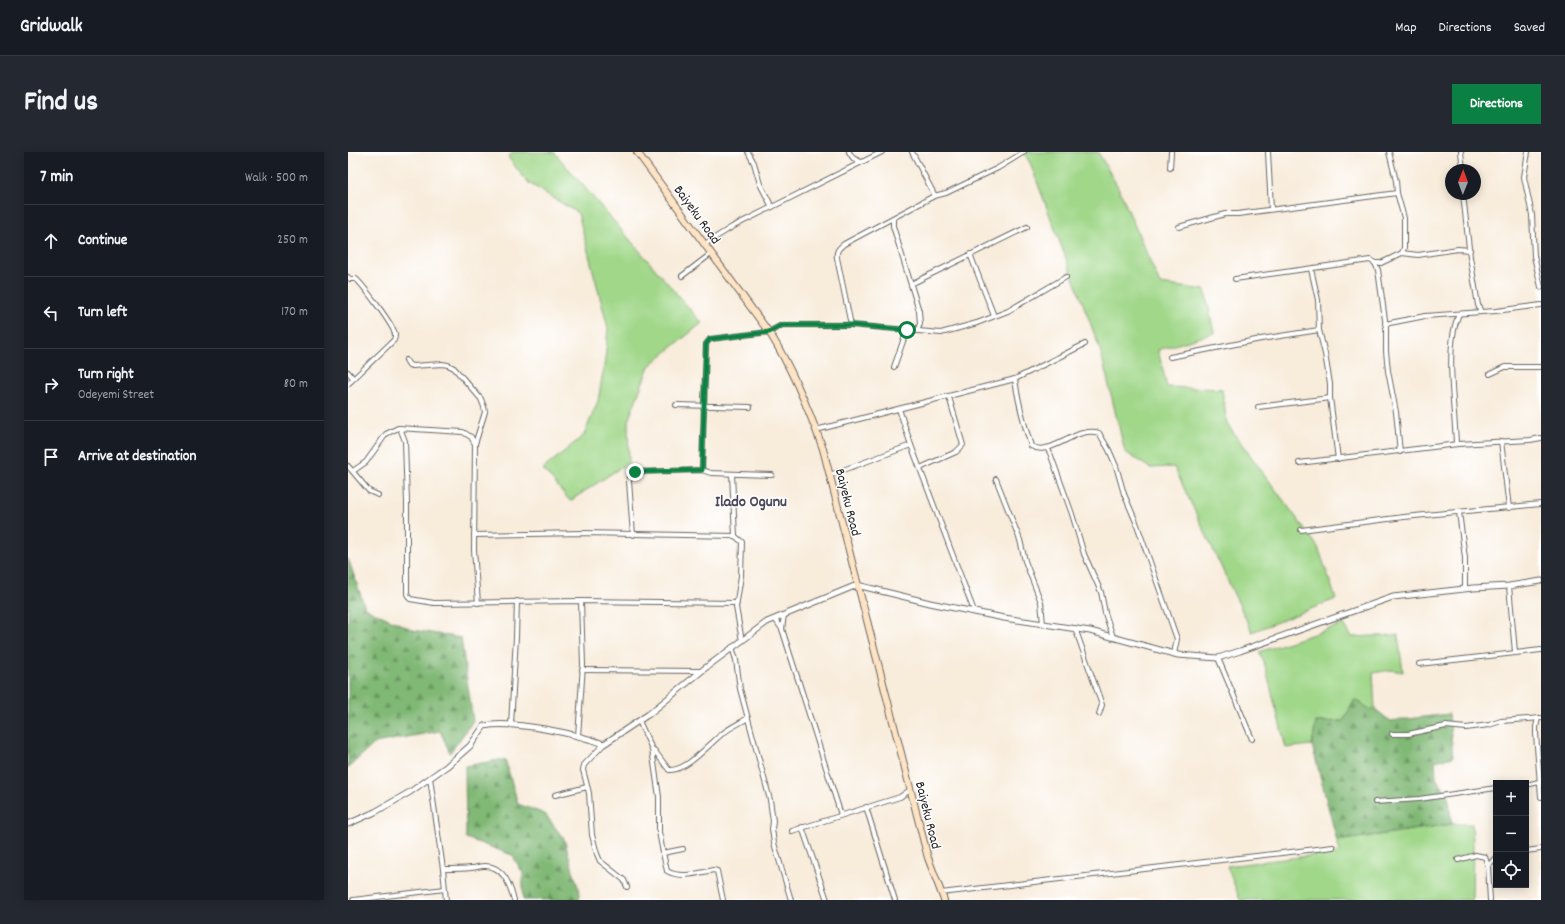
<!DOCTYPE html>
<meta charset="utf-8">
<style>
body{margin:0;font-family:Dekko,sans-serif;background:#242831;color:#f1f3f6}
.controls{position:absolute;right:12px;bottom:12px;display:grid;overflow:hidden;border-radius:0px;box-shadow:0 2px 10px #0003}
.controls button{width:36px;height:36px;display:grid;place-items:center;padding:0;border:0;border-bottom:1px solid #363941;background:#171b24;color:#f1f3f6;font:20px sans-serif}
.compass{position:absolute;left:1097px;top:12px;width:36px;height:36px;border-radius:50%;background:#171b24;box-shadow:0 2px 10px #0003;rotate:1deg}
.stop{position:absolute;width:12px;height:12px;margin:-9px;border:3px solid #0b8043;border-radius:50%;background:#fff}
.stop.end{background:#0b8043;border-color:#fff;box-shadow:0 1px 4px #0008}
.list{margin:0;padding:0;list-style:none}
h2{display:flex;justify-content:space-between;align-items:center;height:52px;margin:0;padding:0 16px;font-size:17px}
h2 small{font-size:13px;font-weight:400;color:#9ea1a6}
.list li{display:grid;grid-template-columns:26px 1fr auto;gap:12px;align-items:center;box-sizing:border-box;height:72px;padding:0 16px;border-top:1px solid #363941}
.list b{display:block;font-size:15px;white-space:nowrap}
.list p{margin:0;font-size:13px;white-space:nowrap;color:#9ea1a6}
.list em{font-size:13px;font-style:normal;color:#9ea1a6}
.icon{flex:none;width:22px;height:22px;fill:none;stroke:currentColor;stroke-width:2;stroke-linecap:round;stroke-linejoin:round}
.map{position:relative;flex:none;width:1193px;height:748px;overflow:hidden;border-radius:0px}
header{display:flex;align-items:center;gap:24px;box-sizing:border-box;height:56px;padding:0 20px;background:#171b24;border-bottom:1px solid #363941}
header strong{font-size:19px}
nav{display:flex;gap:22px;margin-inline-start:auto;font-size:14px}
.intro{display:flex;align-items:center;justify-content:space-between;box-sizing:border-box;height:96px;padding:0 24px}
h1{margin:0;font-size:28px}
.button{padding:10px 18px;border-radius:0px;background:#0b8043;color:#fff;font-size:14px;font-weight:700}
main{display:flex;gap:24px;padding:0 24px}
aside{flex:1;background:#171b24;border-radius:0px;box-shadow:0 2px 10px #0003}
.map>svg:first-child{display:block}
</style>
<header>
<strong>Gridwalk</strong>
<nav><a>Map</a><a>Directions</a><a>Saved</a></nav>
</header>
<div class="intro"><h1>Find us</h1><a class="button">Directions</a></div>
<main>
<aside>
<h2>7 min<small>Walk · 500 m</small></h2>
<ul class="list">
<li><svg class="icon" aria-label="ahead" viewBox="0 0 24 24"><path d="M12 20V5M6 11l6-6 6 6"/></svg><div><b>Continue</b></div><em>250 m</em></li>
<li><svg class="icon" aria-label="left" viewBox="0 0 24 24"><path d="M17 20v-9H6M10 6l-5 5 5 5"/></svg><div><b>Turn left</b></div><em>170 m</em></li>
<li><svg class="icon" aria-label="right" viewBox="0 0 24 24"><path d="M7 20v-9h11M14 6l5 5-5 5"/></svg><div><b>Turn right</b><p>Odeyemi Street</p></div><em>80 m</em></li>
<li><svg class="icon" aria-label="arrive" viewBox="0 0 24 24"><path d="M6 21V4h12l-3 4 3 4H6"/></svg><div><b>Arrive at destination</b></div></li>
</ul>
</aside>
<div class="map">
<svg width="1193" height="748" viewBox="0 0 1193 748">
<defs>
<pattern id="forest-firs" width="22" height="20" patternUnits="userSpaceOnUse"><rect width="22" height="20" fill="#80b875"/><path d="M5 1l3.5 6h-7zM16 11l3.5 6h-7z" fill="#68955f"/></pattern>
</defs>
<rect width="100%" height="100%" fill="#fff"/>
<filter id="ink" filterUnits="userSpaceOnUse"><feTurbulence type="fractalNoise" baseFrequency=".025" numOctaves="2"/><feDisplacementMap in="SourceGraphic" scale="8" xChannelSelector="R" yChannelSelector="G"/><feConvolveMatrix kernelMatrix="1 2 1 2 8 2 1 2 1" color-interpolation-filters="sRGB"/></filter>
<filter id="wash" filterUnits="userSpaceOnUse"><feTurbulence type="fractalNoise" baseFrequency=".012" numOctaves="4" result="noise"/><feDisplacementMap in="SourceGraphic" scale="16" xChannelSelector="R" yChannelSelector="G"/><feGaussianBlur stdDeviation="0.9" result="paint"/><feColorMatrix in="noise" values="0 0 0 0 0 0 0 0 0 0 0 0 0 0 0 0 0 1.4 0 .05"/><feComposite in="paint" operator="in"/></filter>
<g filter="url(#wash)">
<rect width="100%" height="100%" fill="#f8ecdb"/>
<g fill="#a0d789" stroke="#5e7a52">
<polygon points="165,0 206,0 354,171 301,214 280,269 281,310 222,349 195,317 236,283 250,249 257,208 260,176 230,61 179,30 160,5"/>
<polygon points="675,0 750,0 770,35 812,132 857,138 866,181 810,198 819,235 874,237 879,272 970,395 988,447 904,480 826,315 802,316 777,300 752,197 682,11"/>
<polygon points="996,472 1004,485 1050,483 1055,520 1043,518 1025,521 1027,557 995,569 968,570 964,593 938,596 916,510 911,500"/>
<polygon points="1104,672 1124,672 1125,691 1124,748 892,748 879,714 992,700 989,689"/>
</g>
<g fill="url(#forest-firs)" stroke="#4e6a48">
<polygon points="0,406 17,456 65,478 113,486 125,569 102,601 92,579 27,591 0,616"/>
<polygon points="1007,547 1023,558 1027,557 1042,569 1101,562 1105,605 1087,609 1088,626 1100,643 1104,672 989,689 964,593 968,570 995,569"/>
<polygon points="157,607 170,652 197,662 216,687 232,742 231,748 175,748 175,721 164,703 118,686 117,614"/>
</g>
</g>
<g filter="url(#ink)">
<g fill="none" stroke-linecap="round" stroke-linejoin="round">
<defs>
<g id="minor">
<polyline points="400,0 406,11 412,32 424,55"/>
<polyline points="501,0 505,6 513,10"/>
<polyline points="564,0 587,44"/>
<polyline points="920,0 923,57"/>
<polyline points="1041,0 1048,29 1049,41 1056,66 1056,96 1054,101"/>
<polyline points="1113,0 1115,18"/>
<polyline points="1180,0 1176,25 1184,63 1186,104 1193,135"/>
<polyline points="822,16 823,0"/>
<polyline points="1115,42 1122,105 1130,153 1133,160"/>
<polyline points="545,67 545,74 571,159 572,172 569,179"/>
<polyline points="831,75 877,62 890,62 1049,41"/>
<polyline points="357,92 384,75 534,0"/>
<polyline points="622,102 646,164"/>
<polyline points="1027,111 1030,118 1038,175 1038,199 1040,219 1048,260 1052,300"/>
<polyline points="963,117 970,148 971,178 977,202 982,232 982,246 990,307"/>
<polyline points="334,124 364,101"/>
<path d="M0,125L2,127H8C15,133 45,173 47,182C47,185 47,186 46,188L0,232"/>
<polyline points="887,127 1022,108 1027,111 1033,111 1054,101 1070,103 1110,97 1122,98"/>
<polyline points="563,132 679,75"/>
<polyline points="1037,172 1077,164 1148,159 1193,153"/>
<path d="M503,173L489,106C488,99 490,97 496,92L586,44L598,41L650,16L676,0"/>
<polyline points="822,205 913,187 971,178"/>
<polyline points="58,208 61,213 65,214 94,212 100,213 106,216 133,247 136,255 137,260 127,292"/>
<polyline points="546,215 559,178"/>
<polyline points="0,220 5,226"/>
<polyline points="1142,222 1157,215 1193,215"/>
<path d="M667,227C670,250 676,272 683,294C703,306 728,273 751,281L761,298L768,314L776,342L788,370L829,487L826,502"/>
<polyline points="328,253 402,255"/>
<polyline points="910,255 982,246"/>
<polyline points="551,257 563,293 626,459"/>
<polyline points="52,276 57,289 59,351 59,442 62,447 86,451 233,449 389,451"/>
<polyline points="468,278 667,227 737,192"/>
<polyline points="1153,289 1161,356"/>
<path d="M1108,292C1107,257 1096,195 1111,162"/>
<polyline points="699,296 702,301 724,362 736,402 753,440 757,461 765,485"/>
<polyline points="951,311 1110,292 1182,288 1193,286"/>
<polyline points="0,314 21,339 30,343"/>
<polyline points="572,316 608,300 615,293 601,245"/>
<polyline points="354,318 358,192 362,187 421,180 434,173 503,173 593,181 629,171 660,159 718,125"/>
<polyline points="5,319 18,310 38,282 50,276 115,280 123,285 127,292 126,398 130,451"/>
<polyline points="384,322 387,384"/>
<polyline points="482,323 563,293"/>
<polyline points="648,327 672,388 677,409 693,450 695,472"/>
<polyline points="1111,360 1117,406 1117,437"/>
<polyline points="953,378 1056,365 1193,352"/>
<polyline points="126,383 235,381 387,384 394,390 393,424 388,455 394,489"/>
<polyline points="285,383 281,329 283,323 287,320 354,318 363,321 424,323"/>
<polyline points="1161,434 1167,500"/>
<polyline points="427,467 434,477 493,663"/>
<polyline points="727,476 754,553 751,562"/>
<polyline points="434,477 436,463"/>
<polyline points="384,495 388,508 392,537 422,648 425,669 424,677 426,691 443,748"/>
<polyline points="870,506 904,587"/>
<polyline points="1071,512 1193,498"/>
<polyline points="234,518 353,519"/>
<polyline points="1190,566 1188,575 1188,582 1193,645"/>
<polyline points="291,569 304,597 311,645 311,680 315,701 335,697"/>
<polyline points="163,573 168,485 169,449"/>
<polyline points="1044,582 1060,582 1098,574 1118,576 1141,573 1153,569 1193,566"/>
<polyline points="230,584 235,513 233,449"/>
<polyline points="256,592 236,613 235,618 241,641 244,683 249,702 252,709 276,728 279,735"/>
<path d="M306,598L321,618C339,619 360,593 374,582C381,576 392,571 400,566"/>
<polyline points="82,626 95,717 98,748"/>
<polyline points="1178,633 1191,630"/>
<polyline points="207,643 239,635"/>
<polyline points="1027,650 1071,647 1148,636"/>
<polyline points="518,655 547,748"/>
<polyline points="454,675 479,748"/>
<polyline points="444,679 552,645 562,638"/>
<polyline points="1178,699 1193,697"/>
<path d="M315,701L319,719C333,727 350,721 365,718L369,719L375,748"/>
<polyline points="1110,708 1128,703 1137,705 1140,714"/>
<path d="M95,717C104,717 114,717 123,716C127,716 131,714 136,714C155,713 162,733 166,748"/>
<polyline points="593,741 985,695"/>
<polyline points="5,748 97,737"/>
<polyline points="1142,748 1140,714 1148,705"/>
</g>
<path id="tertiary" d="M0,672L27,660L62,640L99,614L122,594L136,574C164,568 229,582 256,592L301,562L356,517L419,470L509,433L582,451L656,466L742,479L830,503L870,506L892,499L1045,445L1125,436L1161,434L1193,429"/>
<path id="secondary" d="M289,0L423,183C445,219 461,258 475,297L580,706L596,748"/>
</defs>
<use href="#minor" stroke="#69655f" stroke-width="6"/>
<use href="#tertiary" stroke="#69655f" stroke-width="7"/>
<use href="#secondary" stroke="#69655f" stroke-width="8"/>
<use href="#minor" stroke="#fff" stroke-width="4"/>
<use href="#tertiary" stroke="#fff" stroke-width="5"/>
<use href="#secondary" stroke="#fee4c5" stroke-width="6"/>
</g>
</g>
<g fill="none" stroke-linecap="round" stroke-linejoin="round" filter="url(#ink)">
<polyline stroke="#0b8043" stroke-width="5" points="287,320 354,318 358,192 362,187 421,180 434,173 503,173 559,178"/>
</g>
<g text-anchor="middle" stroke-width="3" stroke-linejoin="round" paint-order="stroke">
<g font-size="14" fill="#1c1c1c" stroke="#fff">
<text transform="translate(350 62) rotate(54)" y="5">Baiyeku Road</text>
<text transform="translate(501 350) rotate(76)" y="5">Baiyeku Road</text>
<text transform="translate(581 663) rotate(76)" y="5">Baiyeku Road</text>
</g>
<g font-size="16" font-weight="bold" fill="#4d495b" stroke="#fff">
<text x="403" y="354">Ilado Ogunu</text>
</g>
</g>
</svg>
<div class="controls">
<button>+</button>
<button>−</button>
<button><svg class="icon" aria-label="locate" viewBox="0 0 24 24"><circle cx="12" cy="12" r="6"/><path d="M12 2v4M12 18v4M2 12h4M18 12h4"/></svg></button>
</div>
<svg class="compass" viewBox="-18 -18 36 36"><path d="M0-13l5 13h-10z" fill="#e53935"/><path d="M0 13l5-13h-10z" fill="#9ea1a6"/></svg>
<div class="stop" style="left:559px;top:178px"></div>
<div class="stop end" style="left:287px;top:320px"></div>
</div>
</main>
